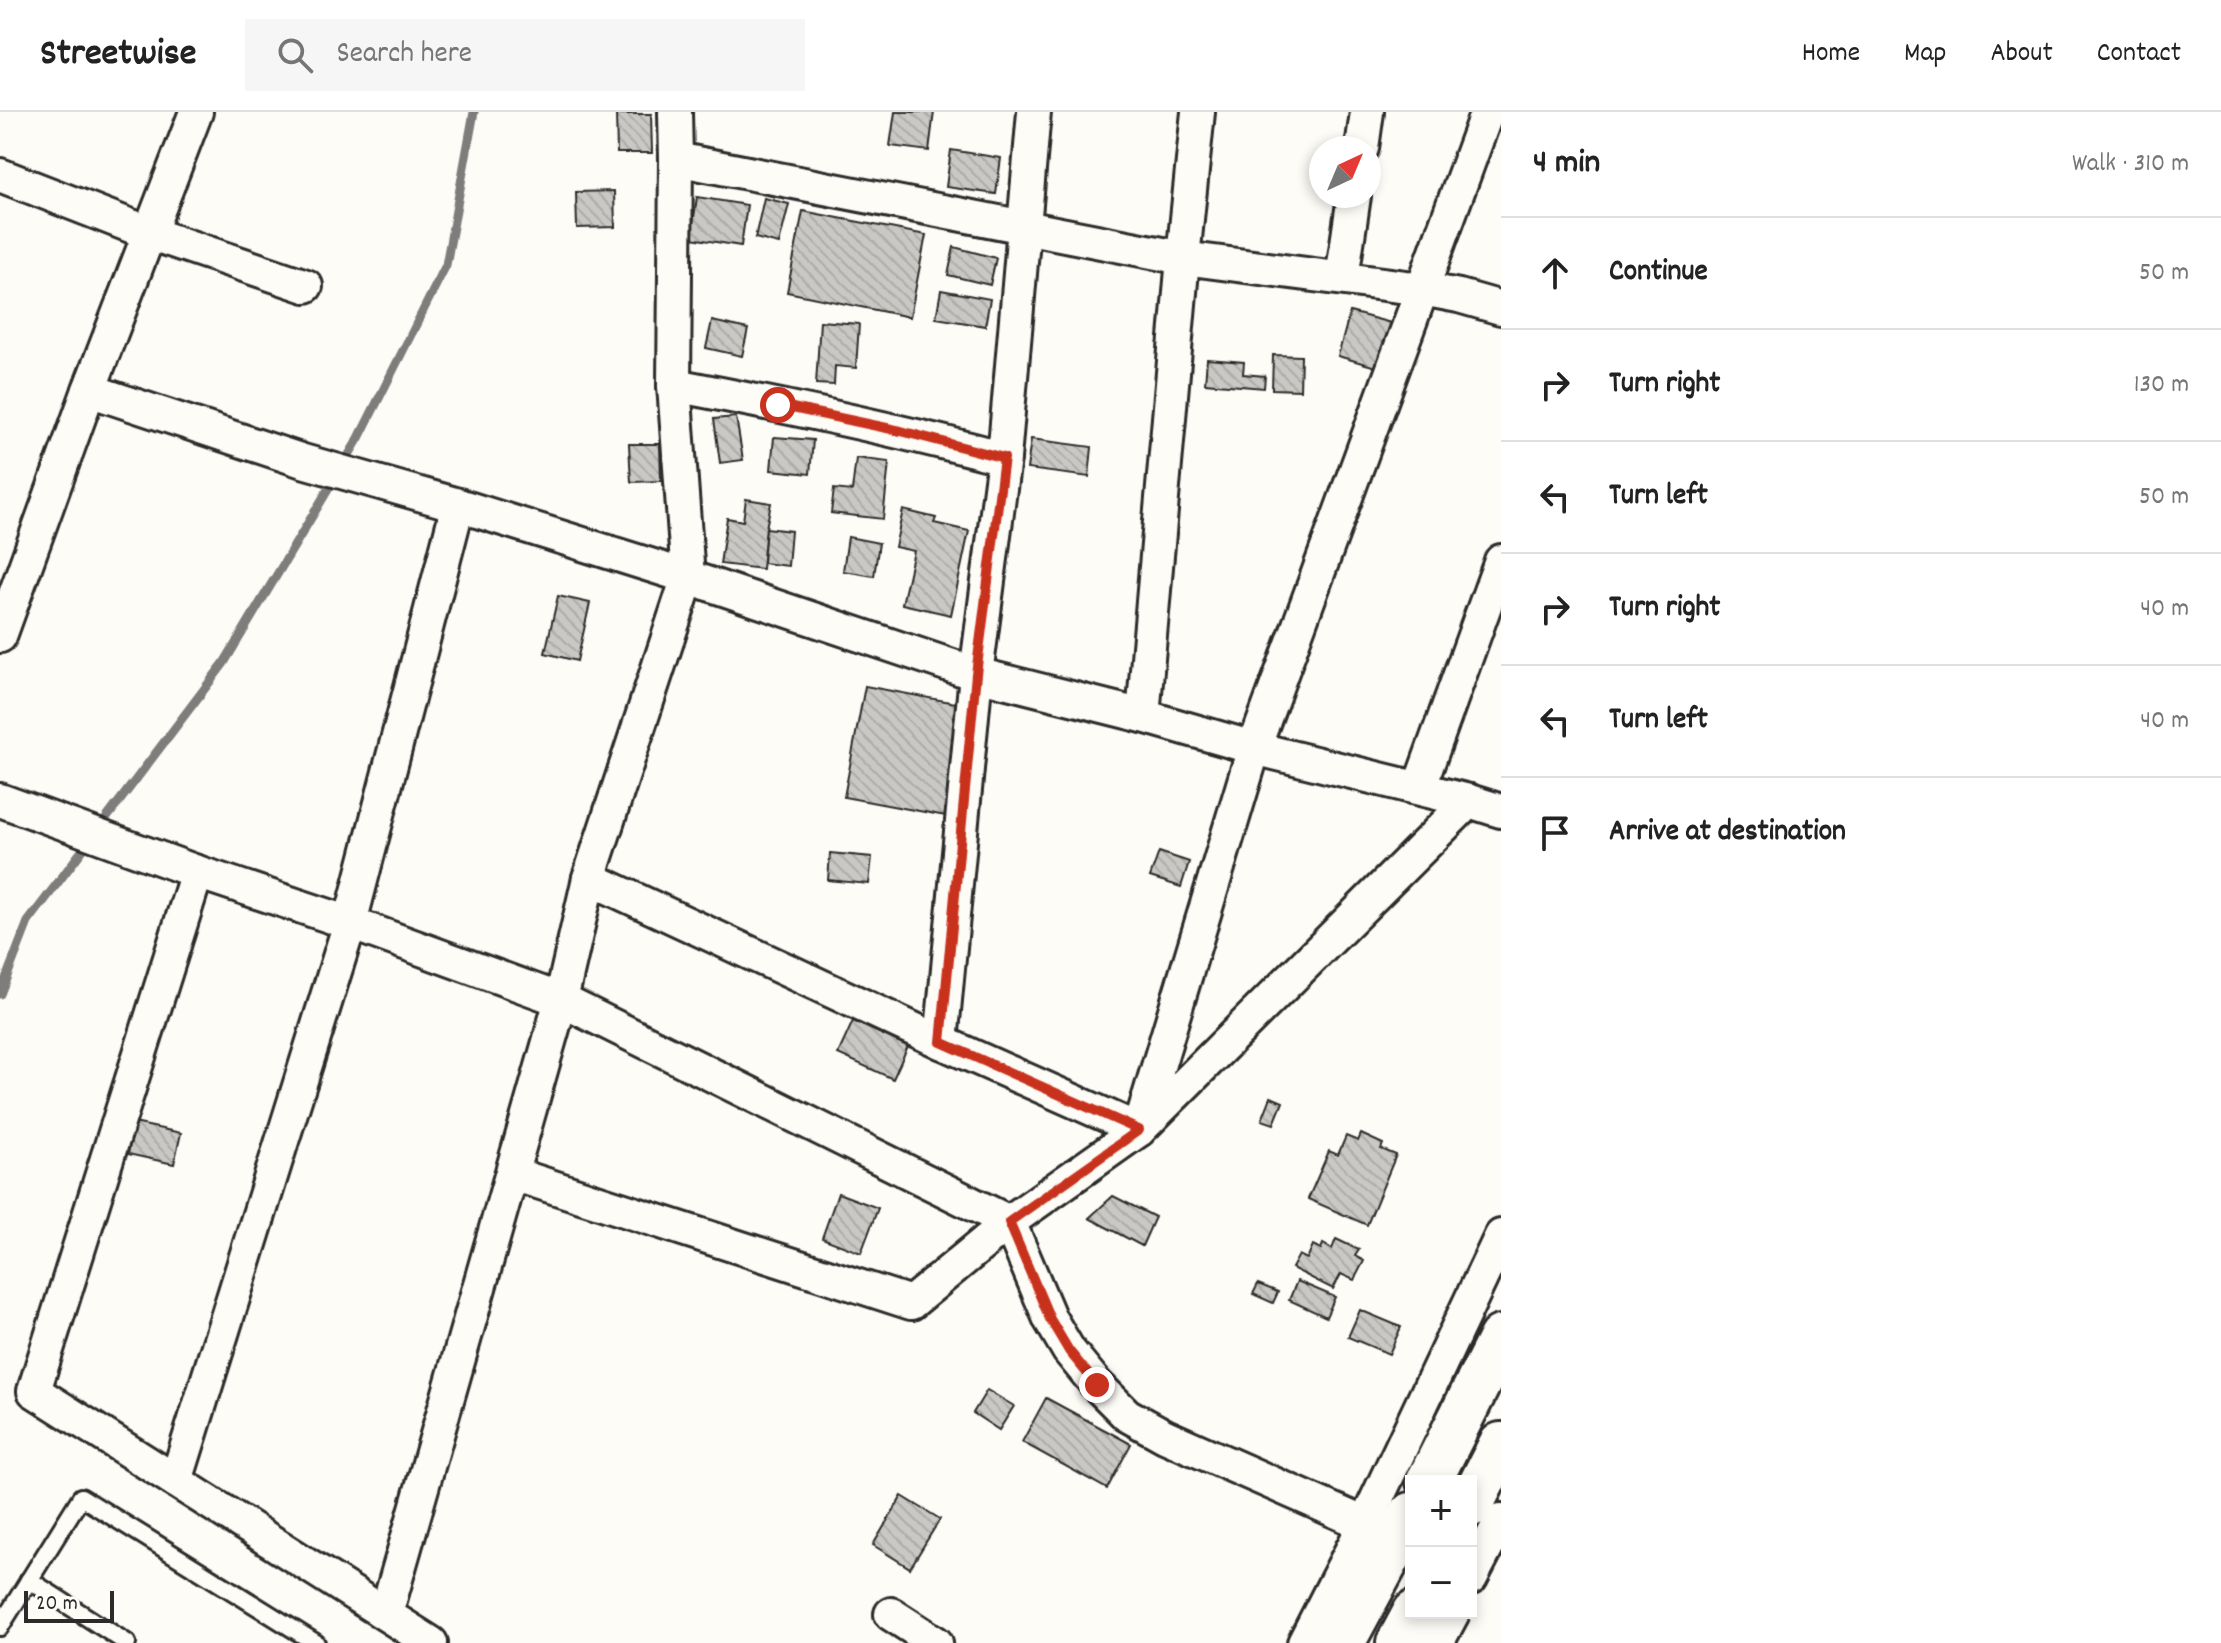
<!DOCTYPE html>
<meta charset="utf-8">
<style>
body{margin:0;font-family:Dekko,sans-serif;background:#f6f6f6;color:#222}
.controls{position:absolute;right:24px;bottom:24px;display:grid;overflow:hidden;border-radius:0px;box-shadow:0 4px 12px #0003}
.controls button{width:72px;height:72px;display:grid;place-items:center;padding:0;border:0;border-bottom:2px solid #e0e0e0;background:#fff;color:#222;font:40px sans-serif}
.compass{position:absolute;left:1309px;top:24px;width:72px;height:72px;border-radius:50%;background:#fff;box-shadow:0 4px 12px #0003;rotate:44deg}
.scale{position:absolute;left:24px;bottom:20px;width:90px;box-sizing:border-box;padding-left:8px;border:4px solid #2b2b2b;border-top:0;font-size:22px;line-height:28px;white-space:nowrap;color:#2b2b2b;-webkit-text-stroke:6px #fdfcf7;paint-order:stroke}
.stop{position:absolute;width:24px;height:24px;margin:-18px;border:6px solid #c8321e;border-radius:50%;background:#fff}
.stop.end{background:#c8321e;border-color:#fff;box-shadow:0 2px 8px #0008}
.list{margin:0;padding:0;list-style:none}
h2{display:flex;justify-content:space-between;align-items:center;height:104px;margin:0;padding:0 32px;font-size:34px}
h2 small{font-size:26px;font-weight:400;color:#767676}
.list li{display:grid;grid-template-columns:52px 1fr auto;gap:24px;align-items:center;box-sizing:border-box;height:112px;padding:0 32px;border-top:2px solid #e0e0e0}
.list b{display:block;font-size:30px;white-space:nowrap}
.list em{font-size:26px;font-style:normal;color:#767676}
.icon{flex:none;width:44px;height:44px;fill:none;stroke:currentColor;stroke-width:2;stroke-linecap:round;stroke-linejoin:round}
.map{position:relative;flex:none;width:1501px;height:1531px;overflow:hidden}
header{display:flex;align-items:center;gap:48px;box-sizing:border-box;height:112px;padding:0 40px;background:#fff;border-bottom:2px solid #e0e0e0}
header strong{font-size:38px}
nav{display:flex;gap:44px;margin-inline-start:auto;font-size:28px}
.search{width:560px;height:72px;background:#f6f6f6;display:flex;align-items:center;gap:20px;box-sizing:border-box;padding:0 28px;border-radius:0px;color:#767676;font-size:30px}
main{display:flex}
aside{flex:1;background:#fff}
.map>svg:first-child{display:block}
</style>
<header>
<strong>Streetwise</strong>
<div class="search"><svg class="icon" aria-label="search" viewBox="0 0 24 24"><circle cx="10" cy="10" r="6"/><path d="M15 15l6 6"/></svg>Search here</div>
<nav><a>Home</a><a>Map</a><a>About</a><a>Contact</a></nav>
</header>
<main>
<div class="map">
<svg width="1501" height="1531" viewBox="0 0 1501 1531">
<defs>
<pattern id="building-back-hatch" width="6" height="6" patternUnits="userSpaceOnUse" patternTransform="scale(2)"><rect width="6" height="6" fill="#c9c8c4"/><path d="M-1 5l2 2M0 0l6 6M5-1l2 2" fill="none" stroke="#adaca9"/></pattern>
</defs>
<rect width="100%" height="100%" fill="#fdfcf7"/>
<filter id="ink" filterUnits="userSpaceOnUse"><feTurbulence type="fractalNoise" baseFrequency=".0125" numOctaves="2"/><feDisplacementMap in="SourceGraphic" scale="16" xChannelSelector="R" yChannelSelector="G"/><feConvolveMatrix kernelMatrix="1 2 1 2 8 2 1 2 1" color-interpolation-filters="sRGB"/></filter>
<g filter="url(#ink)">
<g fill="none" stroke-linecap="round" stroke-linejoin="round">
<polyline stroke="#7e7d7b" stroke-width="9" points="0,882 28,810 224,551 359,326 446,153 474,0"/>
</g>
<g fill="url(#building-back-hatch)" stroke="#2b2b2b" stroke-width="2">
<polygon points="895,0 934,0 929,39 890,34"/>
<polygon points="616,2 651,2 652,41 617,41"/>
<polygon points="951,38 1001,46 996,82 946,75"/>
<polygon points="614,79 615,115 577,116 576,80"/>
<polygon points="697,85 747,93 741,134 691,126"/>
<polygon points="764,86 789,92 779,132 755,126"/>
<polygon points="803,99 926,123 910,205 787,180"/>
<polygon points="954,135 996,146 990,173 948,163"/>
<polygon points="941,178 990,187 985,214 936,206"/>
<polygon points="1350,200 1395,212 1383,257 1338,244"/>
<polygon points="712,209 748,217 742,244 706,236"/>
<polygon points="820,209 859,212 856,256 835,254 834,273 816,272"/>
<polygon points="1273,243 1301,244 1300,278 1272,277"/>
<polygon points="1207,247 1244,250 1243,262 1265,264 1264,276 1205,271"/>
<polygon points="736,305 743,348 720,351 714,307"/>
<polygon points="774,325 813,328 810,362 771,358"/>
<polygon points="1031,327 1092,335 1089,365 1027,357"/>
<polygon points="629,332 660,332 661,369 631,370"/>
<polygon points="856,346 889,350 883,407 831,401 834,377 852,379"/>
<polygon points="746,387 771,391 766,416 762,457 720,452 727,406 743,409"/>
<polygon points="903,398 936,406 934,411 969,419 951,503 902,492 914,439 895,435"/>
<polygon points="766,416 791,419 788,454 763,451"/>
<polygon points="848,425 879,431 874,464 843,459"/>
<polygon points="558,484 590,491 577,549 545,541"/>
<polygon points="865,574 956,591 946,704 844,685"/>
<polygon points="1159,740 1189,750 1181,775 1150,765"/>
<polygon points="830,741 872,745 869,772 828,768"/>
<polygon points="853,909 908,934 893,967 838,942"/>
<polygon points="1271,985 1283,990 1274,1012 1262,1008"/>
<polygon points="134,1011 181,1021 174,1052 128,1042"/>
<polygon points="1361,1022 1383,1032 1381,1037 1396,1043 1367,1113 1308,1087 1329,1039 1338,1043 1346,1024 1358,1029"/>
<polygon points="838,1081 878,1096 861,1141 822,1126"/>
<polygon points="1113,1084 1155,1105 1142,1134 1089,1106"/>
<polygon points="1336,1127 1359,1138 1355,1144 1364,1149 1354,1168 1341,1162 1333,1177 1292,1156 1299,1143 1307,1147 1313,1133 1321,1137 1323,1132 1332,1137"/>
<polygon points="1297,1169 1335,1185 1326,1205 1289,1188"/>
<polygon points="1258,1172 1278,1180 1273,1191 1253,1182"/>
<polygon points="1360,1198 1401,1215 1389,1242 1348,1225"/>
<polygon points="987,1278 1014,1294 999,1318 973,1301"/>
<polygon points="1046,1286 1131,1332 1107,1377 1022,1330"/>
<polygon points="902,1384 940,1407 910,1456 873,1433"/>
</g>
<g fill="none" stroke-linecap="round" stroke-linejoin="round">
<defs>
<g id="service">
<polyline points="29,1468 127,1531"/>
<polyline points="0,1515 81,1385 316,1531"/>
</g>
<g id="minor">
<polyline points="1362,36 1367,0"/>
<polyline points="676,47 1183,146 1422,177 1459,184 1501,196"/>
<polyline points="0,63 149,121 306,174"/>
<polyline points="1342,166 1354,84"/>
<path d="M674,273C785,294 895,317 1004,346"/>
<polyline points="89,278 303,349 458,393 688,465 976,562 1143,604 1254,636 1469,689 1501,699"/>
<polyline points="0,524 89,278 196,0"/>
<polyline points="1143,604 1183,146 1198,0"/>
<polyline points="1419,676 1501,449"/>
<polyline points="0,688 197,760 350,811 561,888 1009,1110 911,1191 513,1062"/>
<polyline points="197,760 34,1279 431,1531"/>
<polyline points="589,766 941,930 1139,1018 1254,636 1487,0"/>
<polyline points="941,930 976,562 1004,346 1034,0"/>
<polyline points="176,1369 350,811 458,393"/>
<polyline points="1365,1412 1165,1324 1127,1303 1097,1273 1069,1239 1050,1207 1009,1110 1139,1018 1469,689"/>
<polyline points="1471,1466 1501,1408"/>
<polyline points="386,1502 561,888 589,766 688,465 674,273 676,47 675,0"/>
<polyline points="891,1502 936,1531"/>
<polyline points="1304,1531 1365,1412 1501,1124"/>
<polyline points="1437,1531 1453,1501"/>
</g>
<g id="trunk">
<polyline points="1429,1369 1501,1226"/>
<polyline points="1471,1392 1501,1333"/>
<polyline points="1342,1531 1411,1403"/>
<polyline points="1399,1531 1415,1501"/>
</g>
</defs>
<use href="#service" stroke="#2b2b2b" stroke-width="22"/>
<use href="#minor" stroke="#2b2b2b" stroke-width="38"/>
<use href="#trunk" stroke="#2b2b2b" stroke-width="50"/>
<use href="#service" stroke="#fdfcf7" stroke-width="16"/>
<use href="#minor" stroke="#fdfcf7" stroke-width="32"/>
<use href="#trunk" stroke="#fdfcf7" stroke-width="44"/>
</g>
</g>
<g fill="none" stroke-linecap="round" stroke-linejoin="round" filter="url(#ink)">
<polyline stroke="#c8321e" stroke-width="10" points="778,293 901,319 1004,346 976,562 941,930 1139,1018 1009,1110 1050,1207 1069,1239 1097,1273"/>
</g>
</svg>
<div class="controls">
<button>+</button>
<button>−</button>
</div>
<svg class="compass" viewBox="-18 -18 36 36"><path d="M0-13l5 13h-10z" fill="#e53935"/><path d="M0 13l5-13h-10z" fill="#767676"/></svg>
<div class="scale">20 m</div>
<div class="stop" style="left:778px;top:293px"></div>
<div class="stop end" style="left:1097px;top:1273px"></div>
</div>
<aside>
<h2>4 min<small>Walk · 310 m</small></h2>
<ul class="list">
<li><svg class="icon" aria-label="ahead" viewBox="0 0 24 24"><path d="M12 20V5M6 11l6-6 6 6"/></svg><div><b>Continue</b></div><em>50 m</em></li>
<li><svg class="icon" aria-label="right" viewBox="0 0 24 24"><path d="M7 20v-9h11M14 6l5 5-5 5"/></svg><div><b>Turn right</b></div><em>130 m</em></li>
<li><svg class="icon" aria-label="left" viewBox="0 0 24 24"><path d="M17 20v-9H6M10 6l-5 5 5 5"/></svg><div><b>Turn left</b></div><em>50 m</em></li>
<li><svg class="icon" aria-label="right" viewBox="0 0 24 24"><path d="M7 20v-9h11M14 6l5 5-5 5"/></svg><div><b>Turn right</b></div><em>40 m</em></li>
<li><svg class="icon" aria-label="left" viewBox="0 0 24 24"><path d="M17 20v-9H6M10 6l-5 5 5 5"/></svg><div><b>Turn left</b></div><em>40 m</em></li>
<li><svg class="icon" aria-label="arrive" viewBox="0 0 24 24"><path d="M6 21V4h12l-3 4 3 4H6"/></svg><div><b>Arrive at destination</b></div></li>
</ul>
</aside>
</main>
